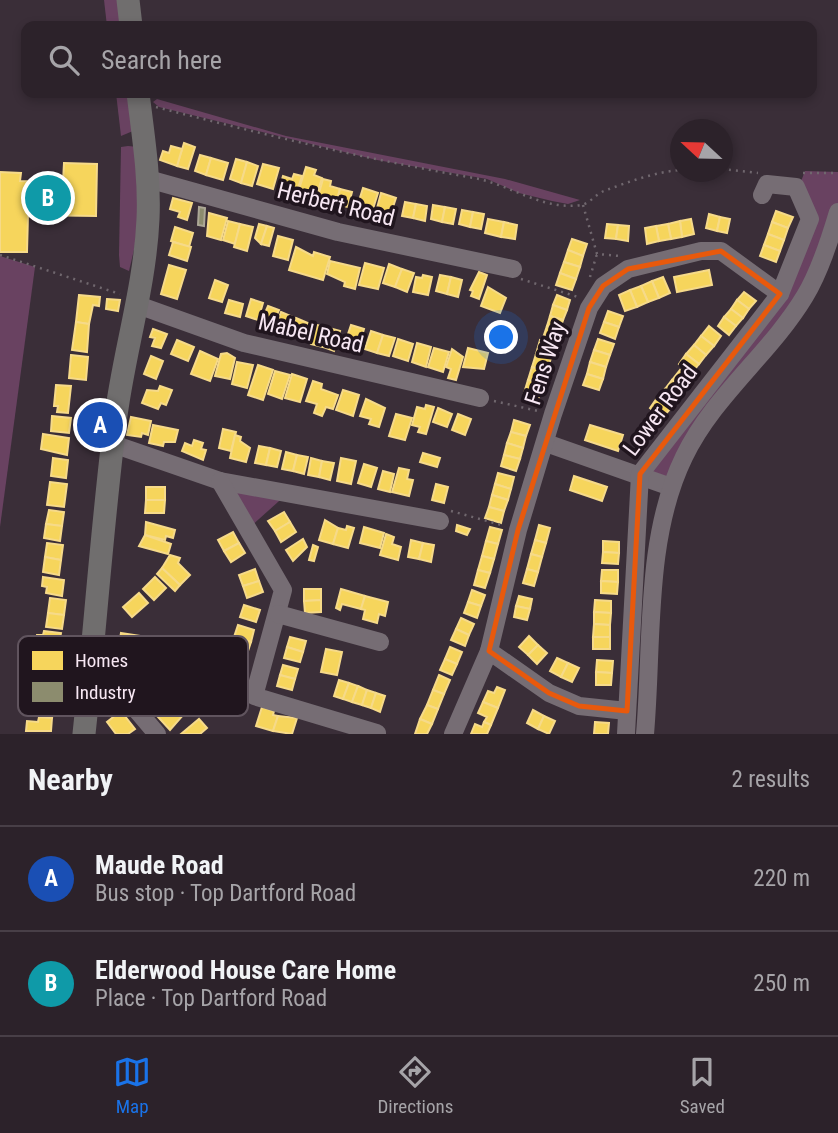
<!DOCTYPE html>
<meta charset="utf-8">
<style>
body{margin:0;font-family:"Roboto Condensed",sans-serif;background:#382f36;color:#f1f3f6}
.compass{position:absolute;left:670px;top:119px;width:63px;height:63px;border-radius:50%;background:#2c222a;box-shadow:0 4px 10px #0003;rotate:292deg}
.you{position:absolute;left:502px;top:338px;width:24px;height:24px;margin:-18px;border:5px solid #fff;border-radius:50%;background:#1a73e8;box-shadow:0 0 0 10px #1a73e833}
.badge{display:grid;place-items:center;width:46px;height:46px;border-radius:50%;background:#1a73e8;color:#fff;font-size:23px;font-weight:700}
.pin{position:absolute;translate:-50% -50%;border:4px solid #fff;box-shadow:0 2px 7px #0006}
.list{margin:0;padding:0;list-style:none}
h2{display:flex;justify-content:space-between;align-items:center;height:91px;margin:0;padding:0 28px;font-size:30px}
h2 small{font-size:23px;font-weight:400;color:#a6a4a8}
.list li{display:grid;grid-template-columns:46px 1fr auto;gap:21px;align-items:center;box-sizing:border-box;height:105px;padding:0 28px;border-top:2px solid #483f47}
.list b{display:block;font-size:26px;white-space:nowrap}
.list p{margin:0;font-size:23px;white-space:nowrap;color:#a6a4a8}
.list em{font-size:23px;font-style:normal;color:#a6a4a8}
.icon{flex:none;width:38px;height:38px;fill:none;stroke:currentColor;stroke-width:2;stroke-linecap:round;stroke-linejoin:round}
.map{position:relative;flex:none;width:838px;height:734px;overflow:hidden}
.search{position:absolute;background:#2c222a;box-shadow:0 4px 10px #0003;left:21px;right:21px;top:21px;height:77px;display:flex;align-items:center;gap:18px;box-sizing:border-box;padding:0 24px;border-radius:14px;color:#a6a4a8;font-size:26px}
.sheet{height:301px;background:#2c222a}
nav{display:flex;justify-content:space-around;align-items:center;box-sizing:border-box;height:98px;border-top:2px solid #483f47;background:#2c222a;font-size:19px;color:#a6a4a8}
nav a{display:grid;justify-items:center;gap:4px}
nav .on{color:#1a73e8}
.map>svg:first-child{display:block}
</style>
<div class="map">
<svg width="838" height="734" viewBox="0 0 838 734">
<rect width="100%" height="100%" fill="#3a2e38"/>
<g fill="#694261">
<polygon points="104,0 118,0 122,26 107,26"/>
<polygon points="116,93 131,93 133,131 121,136"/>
<polygon points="157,99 286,136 505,179 580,200 568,204 552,201 519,193 487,179 377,160 159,107 153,102"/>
<polygon points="128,146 139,147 141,220 129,271 120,267 119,255 121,147"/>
<polygon points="805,171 838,172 838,211 807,293 717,401 671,487 641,474 781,295 812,211 800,184"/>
<polygon points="0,256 35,267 0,527"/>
<polygon points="220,481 288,493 249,528"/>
</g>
<g fill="#f6d55c" stroke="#f6da89" stroke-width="2">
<polygon points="184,143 195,147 188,169 177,166"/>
<polygon points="171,146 182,149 177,166 160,160 163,151 169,153"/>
<polygon points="200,155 211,158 206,175 195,171"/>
<polygon points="211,158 228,163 223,180 206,175"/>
<polygon points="236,159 247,162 241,183 230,179"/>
<polygon points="247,162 258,166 252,186 241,183"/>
<polygon points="64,163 97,164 96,216 28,215 27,252 0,252 0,172 21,173 20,181 63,182"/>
<polygon points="263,164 279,168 273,189 257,184"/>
<polygon points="306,167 316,170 314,175 322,178 315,201 306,198 304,205 295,202"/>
<polygon points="294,174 302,176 295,197 278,192 283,176 292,179"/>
<polygon points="323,179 331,181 330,186 340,189 336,204 317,200"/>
<polygon points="363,188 378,193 372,212 357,207"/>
<polygon points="340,189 352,192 348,207 336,204"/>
<polygon points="381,193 396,198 391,213 376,212"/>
<polygon points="173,198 192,203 187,220 178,217 180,212 170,209"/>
<polygon points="405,202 416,204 413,218 402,216"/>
<polygon points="416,204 427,206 425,221 413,218"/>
<polygon points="433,205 445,207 442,222 431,219"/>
<polygon points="445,207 456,209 453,224 442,222"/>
<polygon points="462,210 473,212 470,227 459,224"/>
<polygon points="776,211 793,217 788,228 772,222"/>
<polygon points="473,212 484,214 481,229 470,227"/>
<polygon points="209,213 227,218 221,240 207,236"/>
<polygon points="709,214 720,217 717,231 706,228"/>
<polygon points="720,217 730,219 727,233 717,231"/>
<polygon points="488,219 504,222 501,237 485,233"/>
<polygon points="691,219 694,234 682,237 680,221"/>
<polygon points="228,221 240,224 235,244 223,240"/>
<polygon points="680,221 682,237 671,239 668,224"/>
<polygon points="504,222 517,225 515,239 501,237"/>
<polygon points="772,222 788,228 784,240 768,234"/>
<polygon points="240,224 253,227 247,251 234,247"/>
<polygon points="259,224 267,226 261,244 255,238"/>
<polygon points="607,224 618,225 616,239 605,238"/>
<polygon points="668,224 671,239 659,241 656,226"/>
<polygon points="618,225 629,226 628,241 616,239"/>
<polygon points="267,226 274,228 269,246 261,244"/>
<polygon points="656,226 659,241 647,244 645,228"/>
<polygon points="175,227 193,233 189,247 171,241"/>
<polygon points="768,234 784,240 780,251 764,245"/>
<polygon points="278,236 293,240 288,260 273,256"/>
<polygon points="572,239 587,244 583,256 568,250"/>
<polygon points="173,242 191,247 187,261 169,255"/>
<polygon points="764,245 780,251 776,262 760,256"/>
<polygon points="296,247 313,256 314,252 330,257 323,280 289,270"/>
<polygon points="568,250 583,256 580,267 564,262"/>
<polygon points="330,261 360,268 355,289 344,286 345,282 327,274"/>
<polygon points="564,262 580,267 576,279 560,273"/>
<polygon points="365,263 384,268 378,289 359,285"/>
<polygon points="389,264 402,269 395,287 383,283"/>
<polygon points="169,265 186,270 177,299 161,294"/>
<polygon points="402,269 414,273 407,292 395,287"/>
<polygon points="709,270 712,285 677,292 674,277"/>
<polygon points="479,272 487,275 479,299 471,296 473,291 470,290"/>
<polygon points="560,273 576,279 572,290 556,285"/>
<polygon points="423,275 432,277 428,295 413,292 416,277 422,278"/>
<polygon points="440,275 451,277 447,294 436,291"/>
<polygon points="451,277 462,280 458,297 447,294"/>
<polygon points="663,277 670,293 659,298 652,281"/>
<polygon points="215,280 228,285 222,302 209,298"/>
<polygon points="652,281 659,298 648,302 641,286"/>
<polygon points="641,286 648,302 637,307 630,290"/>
<polygon points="488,287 506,298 500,313 481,306"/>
<polygon points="630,290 637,307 625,311 619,295"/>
<polygon points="744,292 756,301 749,309 737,300"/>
<polygon points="79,295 100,297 99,306 93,305 89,324 76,322"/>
<polygon points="557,295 570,300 567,310 553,305"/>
<polygon points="107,299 120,300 118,311 106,309"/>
<polygon points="251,299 263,303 258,320 246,316"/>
<polygon points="229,300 243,304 240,317 225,313"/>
<polygon points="737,300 749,309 743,318 731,309"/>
<polygon points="553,305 567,310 563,320 550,316"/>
<polygon points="268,306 279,310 272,326 261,322"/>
<polygon points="731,309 743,318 736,326 724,317"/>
<polygon points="608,311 623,316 619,327 604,322"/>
<polygon points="281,312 293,317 287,334 275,329"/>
<polygon points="550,316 563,320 560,330 547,326"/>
<polygon points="724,317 736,326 729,335 718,326"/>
<polygon points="296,318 308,323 302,340 290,335"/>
<polygon points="76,322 89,324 87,352 72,350"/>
<polygon points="604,322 619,327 615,339 600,333"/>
<polygon points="317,325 329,328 323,347 311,344"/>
<polygon points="351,325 364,329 358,350 344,346"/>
<polygon points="547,326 560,330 557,340 544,335"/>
<polygon points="709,326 721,336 714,346 701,336"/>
<polygon points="329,328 340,331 334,351 323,347"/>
<polygon points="153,329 167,334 161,348 152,346 155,338 150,337"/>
<polygon points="371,331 383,335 377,353 365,349"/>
<polygon points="383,335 395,338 389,356 377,353"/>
<polygon points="701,336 714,346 706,355 694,345"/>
<polygon points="398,339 413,344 408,361 393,356"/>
<polygon points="598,339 614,344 610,355 594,350"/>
<polygon points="177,340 194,347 188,361 171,354"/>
<polygon points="540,340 555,345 551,358 536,354"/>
<polygon points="417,343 431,347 426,367 412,362"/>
<polygon points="694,345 706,355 699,364 686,354"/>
<polygon points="434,348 449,352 443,372 428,367"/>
<polygon points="468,348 488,353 484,369 463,367"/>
<polygon points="452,349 463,357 456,380 448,378 451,369 446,367"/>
<polygon points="594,350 610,355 606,367 590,362"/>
<polygon points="200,351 218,359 210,381 191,374"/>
<polygon points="227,353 235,358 230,379 215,376 221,354"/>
<polygon points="536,354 551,358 547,371 532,367"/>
<polygon points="686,354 699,364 691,374 679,364"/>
<polygon points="71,355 88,357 86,380 69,378"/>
<polygon points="151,356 163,361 156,379 144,374"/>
<polygon points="237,362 253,365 247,388 232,384"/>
<polygon points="590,362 606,367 603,379 587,374"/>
<polygon points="258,365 273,370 263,400 248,395"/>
<polygon points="532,367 547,371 543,384 528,380"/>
<polygon points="680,370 693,381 685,390 672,380"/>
<polygon points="275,371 290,375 282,399 268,394"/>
<polygon points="292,374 307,379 300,402 285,398"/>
<polygon points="587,374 603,379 599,390 583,385"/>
<polygon points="528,380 543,384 539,397 524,393"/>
<polygon points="672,380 685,390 677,399 665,389"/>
<polygon points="313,381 322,384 321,389 338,395 333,409 326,407 322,416 314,413 317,404 306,401"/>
<polygon points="56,385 71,386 68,413 57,412 58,406 54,406"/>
<polygon points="160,386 172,390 166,405 161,403 158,409 142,403 147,390 158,391"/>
<polygon points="665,389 677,399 670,409 657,398"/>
<polygon points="343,390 359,395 353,416 336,410"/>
<polygon points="657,398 670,409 662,418 650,408"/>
<polygon points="366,399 385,408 379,427 369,424 371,419 360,416"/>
<polygon points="426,405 434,407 426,434 418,432 420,427 412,425 417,407 425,409"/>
<polygon points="438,408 452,414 447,427 433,422"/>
<polygon points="396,414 412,418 405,440 389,436"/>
<polygon points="458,414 471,419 465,435 452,430"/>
<polygon points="52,416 71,418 69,433 51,431"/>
<polygon points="131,417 151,421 148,435 142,433 141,437 127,435"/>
<polygon points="514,420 530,425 526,436 511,432"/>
<polygon points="153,425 178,430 175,442 164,442 163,446 149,443"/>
<polygon points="590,425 623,435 618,451 585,440"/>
<polygon points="223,429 236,432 231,451 219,448"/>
<polygon points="511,432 526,436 523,448 507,443"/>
<polygon points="43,434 69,438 67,455 41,449"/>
<polygon points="235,435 241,437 240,441 250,448 246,462 230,458"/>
<polygon points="194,440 203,443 201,449 206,450 203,460 182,451 185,443 192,446"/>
<polygon points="507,443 523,448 520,459 504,455"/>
<polygon points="259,446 270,448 266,465 255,463"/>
<polygon points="270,448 281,451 277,467 266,465"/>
<polygon points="286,452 297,455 293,471 282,469"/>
<polygon points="423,453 440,458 437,467 420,462"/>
<polygon points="297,455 308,457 304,474 293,471"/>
<polygon points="504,455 520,459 516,471 501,466"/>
<polygon points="53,458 68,460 66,478 51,476"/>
<polygon points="311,458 322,461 319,477 308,475"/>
<polygon points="341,458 356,461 351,484 337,481"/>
<polygon points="322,461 334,463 330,480 319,477"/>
<polygon points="364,464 377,468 371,487 358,483"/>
<polygon points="399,468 409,470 407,479 413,480 409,496 392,492"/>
<polygon points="383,471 394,474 390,492 378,489"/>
<polygon points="498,473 514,477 511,489 495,484"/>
<polygon points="574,476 607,487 602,501 570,490"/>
<polygon points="50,482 67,484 64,507 47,505"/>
<polygon points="436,484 448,487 444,503 432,500"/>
<polygon points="495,484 511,489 508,500 492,495"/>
<rect x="146" y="487" width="19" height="13"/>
<polygon points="492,495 508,500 504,511 489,507"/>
<polygon points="146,500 165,500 164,513 145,513"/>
<polygon points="489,507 504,511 501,523 485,518"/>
<polygon points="49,510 64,512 62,526 46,524"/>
<polygon points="284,512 290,522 275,531 268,521"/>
<polygon points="325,520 338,528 333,544 319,540"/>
<polygon points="146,522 175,530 173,538 166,536 165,540 145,535"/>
<polygon points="290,522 296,532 281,542 275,531"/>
<polygon points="46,524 62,526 60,541 44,538"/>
<polygon points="457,525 470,529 467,535 456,531"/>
<polygon points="539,525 550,528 546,543 535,540"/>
<polygon points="347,526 354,528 348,548 333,544 338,528 346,530"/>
<polygon points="364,527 384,533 380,548 360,543"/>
<polygon points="490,527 502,530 498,544 486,541"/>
<polygon points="233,532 239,543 224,551 218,540"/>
<polygon points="386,534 394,537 392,544 401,547 398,560 380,555"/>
<polygon points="145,535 171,544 168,554 139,546"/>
<polygon points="303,539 307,547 293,561 286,550"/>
<polygon points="411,540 423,543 419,559 408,557"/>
<polygon points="535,540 546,543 542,557 531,554"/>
<polygon points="486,541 498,544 494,559 482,556"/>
<polygon points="603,541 619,542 619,553 603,552"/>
<polygon points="47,543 63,545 61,560 45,557"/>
<polygon points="239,543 245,553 231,562 224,551"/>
<polygon points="423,543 434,545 431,562 419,559"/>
<polygon points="313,545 318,547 314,561 309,560"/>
<polygon points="603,552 619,553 618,564 602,563"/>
<polygon points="531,554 542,557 538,572 527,569"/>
<polygon points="170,555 180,558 178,563 190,575 180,585 162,568"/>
<polygon points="482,556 494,559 490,573 478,570"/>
<polygon points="45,557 61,560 59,575 43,572"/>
<polygon points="162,568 180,585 175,591 157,574"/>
<polygon points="255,569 259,581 243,586 239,575"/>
<polygon points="527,569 538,572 534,586 523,583"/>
<polygon points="478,570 490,573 485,588 474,585"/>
<polygon points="602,570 618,570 618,582 601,581"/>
<polygon points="43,577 64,580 62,596 46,593 47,587 42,586"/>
<polygon points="155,577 166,588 154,600 143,589"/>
<polygon points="259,581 263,592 247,598 243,586"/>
<polygon points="601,581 618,582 617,594 601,593"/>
<polygon points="304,589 321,589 321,600 304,601"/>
<polygon points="341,589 365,596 361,609 342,604 340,610 336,608"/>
<polygon points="472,590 485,595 481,606 468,602"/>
<polygon points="139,593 148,603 132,617 123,607"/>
<polygon points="365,596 388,602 385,616 379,614 377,623 363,619 365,610 361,609"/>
<polygon points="519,596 532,599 530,609 516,606"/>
<polygon points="50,598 66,600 64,615 48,613"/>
<polygon points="321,600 321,612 305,613 304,601"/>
<polygon points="595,600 611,601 611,613 594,612"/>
<polygon points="468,602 481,606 477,618 464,613"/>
<polygon points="244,605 260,610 256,622 240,617"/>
<polygon points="516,606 530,609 527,620 514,617"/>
<polygon points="594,612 611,613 610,625 594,624"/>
<polygon points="48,613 64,615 62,629 46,627"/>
<polygon points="461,618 474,624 469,635 456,629"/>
<polygon points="594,624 610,625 610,637 593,637"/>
<polygon points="238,625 254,630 251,642 234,637"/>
<polygon points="456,629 469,635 465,646 451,640"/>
<polygon points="44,631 61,633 58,648 36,645 37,635 43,635"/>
<polygon points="121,633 141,636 139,653 118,650"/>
<polygon points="529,636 538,645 528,655 519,647"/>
<polygon points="234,637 251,642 247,654 231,650"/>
<polygon points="290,637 306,641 303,652 287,647"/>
<rect x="593" y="637" width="17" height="12"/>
<polygon points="538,645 547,653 537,664 528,655"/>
<polygon points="287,647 303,652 300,662 284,658"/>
<polygon points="450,647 462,652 457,664 445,659"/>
<polygon points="326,649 342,652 337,675 321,672"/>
<polygon points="557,658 568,663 561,677 550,671"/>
<polygon points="445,659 457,664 452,675 440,670"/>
<polygon points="597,660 613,661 612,673 596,672"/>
<polygon points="568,663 579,668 572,682 561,677"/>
<polygon points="283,665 298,669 295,679 280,675"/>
<polygon points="596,672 612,673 611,685 596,685"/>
<polygon points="280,675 295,679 292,690 277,686"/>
<polygon points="439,675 450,680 444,694 433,690"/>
<polygon points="339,680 349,683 343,699 334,696"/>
<polygon points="349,683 358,686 352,702 343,699"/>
<polygon points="358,686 367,690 362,705 352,702"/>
<polygon points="497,687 505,690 498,708 483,702 488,691 494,693"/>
<polygon points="367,690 376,693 371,708 362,705"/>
<polygon points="433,690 444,694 438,709 427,705"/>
<polygon points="376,693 385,696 380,712 371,708"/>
<polygon points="30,698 40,699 39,704 54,705 52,718 39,717 39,711 29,710"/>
<polygon points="483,702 498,708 491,725 484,722 487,717 478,713"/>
<polygon points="177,705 184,714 170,730 158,717"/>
<polygon points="427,705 438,709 432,724 420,719"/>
<polygon points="262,707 274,711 273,715 278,716 273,731 256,726"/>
<polygon points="533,710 544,716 538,729 527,723"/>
<polygon points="121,711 135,729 128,734 116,734 107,722"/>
<polygon points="278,716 297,718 292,734 273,731"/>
<polygon points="544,716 555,721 549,734 538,729"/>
<polygon points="39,717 52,718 51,731 26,731 27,721 38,722"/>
<polygon points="199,719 207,728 200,734 181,734"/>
<polygon points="420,719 432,724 427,734 415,734"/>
<polygon points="484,722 491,725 487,734 471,734 475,724 482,727"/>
<polygon points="595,722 609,723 608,734 594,734"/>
</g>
<polygon fill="#8c8c6e" stroke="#aca796" stroke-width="2" points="199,207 205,208 204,226 198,225"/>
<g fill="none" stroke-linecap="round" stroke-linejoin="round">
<g stroke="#70676e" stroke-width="2.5" stroke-dasharray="2 5" stroke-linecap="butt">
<path d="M156,107C261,134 366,159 474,178C509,184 543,211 581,205C589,204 596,194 604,191C628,182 655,172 680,170"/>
<polyline points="722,169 758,173"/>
<polyline points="803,173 838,173"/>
<polyline points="583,205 597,254 620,256"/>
<polyline points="0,255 120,294"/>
<polyline points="590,277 597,254"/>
<polyline points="521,279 578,297"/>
<polyline points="494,401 538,411"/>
<polyline points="451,511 505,526"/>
</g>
<g stroke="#766d74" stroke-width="18">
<polyline points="148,179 338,232 513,269"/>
<polyline points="135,304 244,343 480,398"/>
<polyline points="546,443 671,487"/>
<polyline points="113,444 220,481 440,521"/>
<polyline points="220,481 283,590 254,696 377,733"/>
<polyline points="278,614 380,642"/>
<polyline points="489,651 549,693 579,706 627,711"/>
<polyline points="90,672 112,681 157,734"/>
<polyline points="453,734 489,651 518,530 553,414 589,308 603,286 628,269 701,251 721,251 780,294"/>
<polyline points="626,734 640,474 780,294 810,219 796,187 767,184 762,195"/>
<path d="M645,734C653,644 644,539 684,457C714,395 770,354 805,296C820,271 830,239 838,212"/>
</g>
<g stroke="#706e6e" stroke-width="23">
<polyline points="128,0 131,26"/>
<path d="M84,734C95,630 102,527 115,423C123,355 145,288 148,219C150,177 143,135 138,93"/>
</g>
</g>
<path fill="none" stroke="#e8590c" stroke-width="5" stroke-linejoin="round" d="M721,251L780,294L640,474L627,711L579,706L549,693L489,651L518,530L589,308L603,286L628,269Z"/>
<g text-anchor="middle" stroke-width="7" stroke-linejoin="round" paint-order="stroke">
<g font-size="23" fill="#f7e7f3" stroke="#20151e">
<text transform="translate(336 204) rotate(14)" y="8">Herbert Road</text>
<text transform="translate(311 333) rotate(13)" y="8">Mabel Road</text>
<text transform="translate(545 363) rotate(-72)" y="8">Fens Way</text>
<text transform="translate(660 410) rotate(-53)" y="8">Lower Road</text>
</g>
</g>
<rect x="18" y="636" width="230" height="80" rx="10" fill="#20151e" stroke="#60545e" stroke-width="2"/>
<rect x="32" y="651" width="31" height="19" fill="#f6d55c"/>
<rect x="32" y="682" width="31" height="20" fill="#8c8c6e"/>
<g font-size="19" fill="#f7e7f3">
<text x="75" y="667">Homes</text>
<text x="75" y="699">Industry</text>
</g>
</svg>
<svg class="compass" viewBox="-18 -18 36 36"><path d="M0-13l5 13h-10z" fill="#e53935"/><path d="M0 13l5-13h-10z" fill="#a6a4a8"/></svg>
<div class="you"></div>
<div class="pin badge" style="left:100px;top:425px;background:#1a4fb4">A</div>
<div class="pin badge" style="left:48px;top:198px;background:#0f9aa8">B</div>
<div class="search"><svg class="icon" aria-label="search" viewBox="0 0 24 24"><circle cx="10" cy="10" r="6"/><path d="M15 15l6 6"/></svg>Search here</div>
</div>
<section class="sheet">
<h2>Nearby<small>2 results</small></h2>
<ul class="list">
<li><span class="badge" style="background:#1a4fb4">A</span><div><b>Maude Road</b><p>Bus stop · Top Dartford Road</p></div><em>220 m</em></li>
<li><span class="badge" style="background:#0f9aa8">B</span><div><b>Elderwood House Care Home</b><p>Place · Top Dartford Road</p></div><em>250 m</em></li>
</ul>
</section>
<nav>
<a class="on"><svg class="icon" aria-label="map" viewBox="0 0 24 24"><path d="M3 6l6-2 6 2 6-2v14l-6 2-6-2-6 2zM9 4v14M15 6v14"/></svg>Map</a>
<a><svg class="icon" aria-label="directions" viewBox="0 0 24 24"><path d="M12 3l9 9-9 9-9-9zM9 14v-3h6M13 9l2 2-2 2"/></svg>Directions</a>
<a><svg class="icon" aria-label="saved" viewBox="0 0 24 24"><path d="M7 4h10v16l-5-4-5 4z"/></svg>Saved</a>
</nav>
